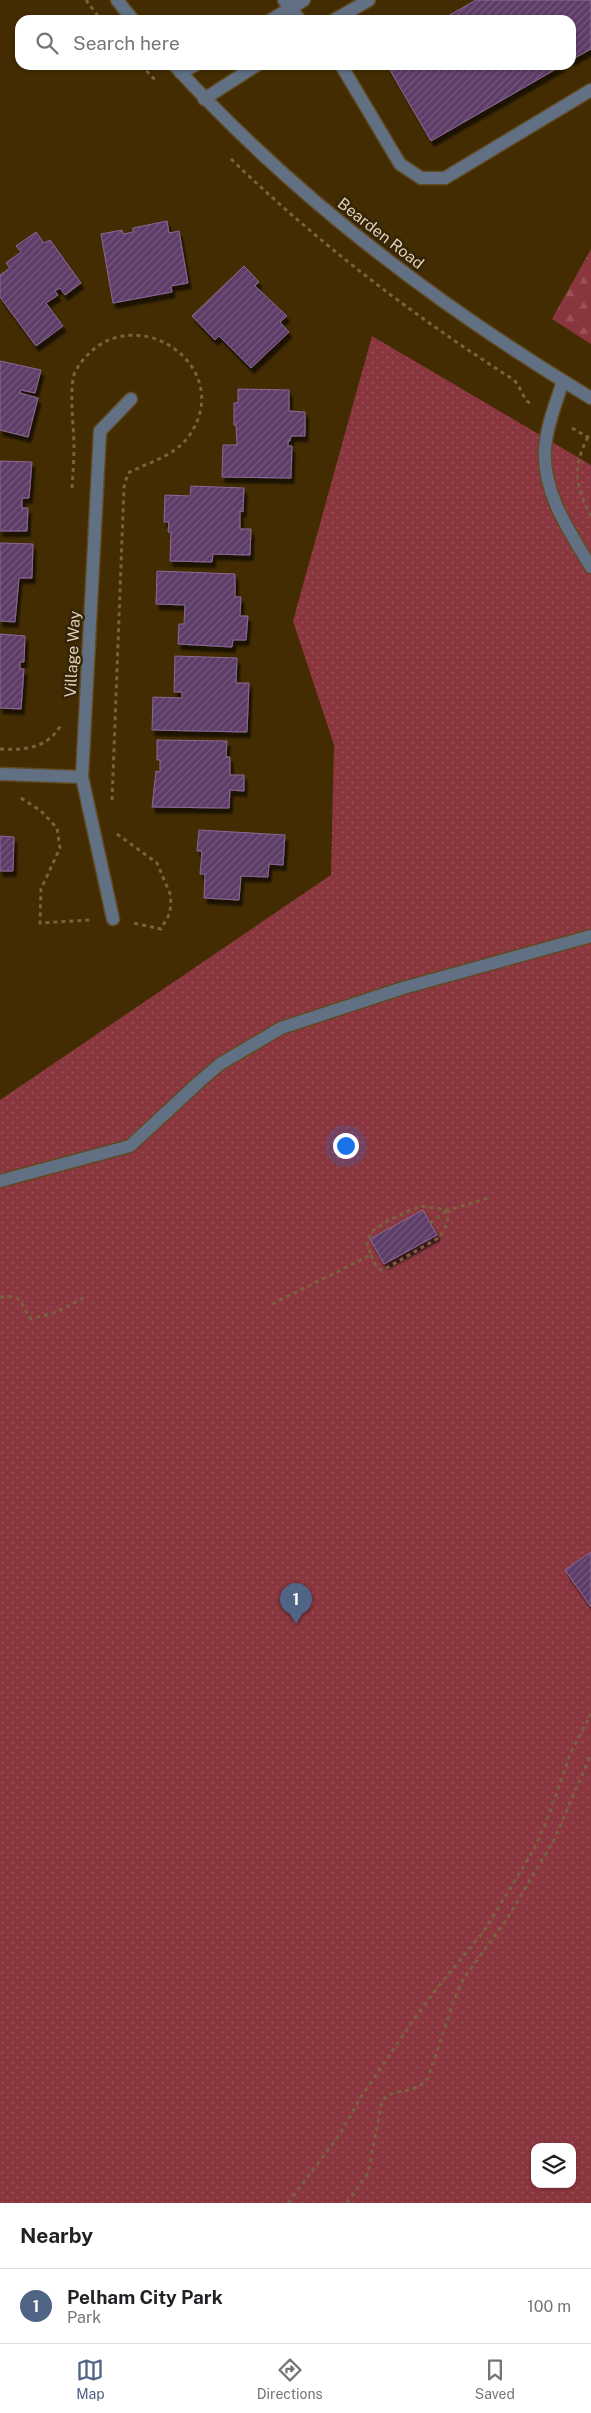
<!DOCTYPE html>
<style>
body{margin:0;font-family:"Public Sans",sans-serif;background:#f2f2f2;color:#202124}
.controls{position:absolute;right:15px;bottom:15px;display:grid;overflow:hidden;border-radius:10px;box-shadow:0 1px 4px #0004}
.controls button{width:45px;height:45px;display:grid;place-items:center;padding:0;border:0;border-bottom:1px solid #e0e0e0;background:#fff;color:#202124;font:25px sans-serif}
.you{position:absolute;left:345px;top:1145px;width:18px;height:18px;margin:-12px;border:4px solid #fff;border-radius:50%;background:#1a73e8;box-shadow:0 0 0 8px #1a73e833}
.badge{display:grid;place-items:center;width:32px;height:32px;border-radius:50%;background:#506585;color:#fff;font-size:16px;font-weight:700}
.pin{position:absolute;translate:-50% -41px;filter:drop-shadow(0 1px 2px #0008)}
.pin::after{content:'';position:absolute;top:26px;width:18px;height:15px;background:inherit;clip-path:polygon(0 0,100% 0,50% 100%)}
.list{margin:0;padding:0;list-style:none}
h2{display:flex;justify-content:space-between;align-items:center;height:65px;margin:0;padding:0 20px;font-size:21px}
h2 small{font-size:16px;font-weight:400;color:#757577}
.list li{display:grid;grid-template-columns:32px 1fr auto;gap:15px;align-items:center;box-sizing:border-box;height:75px;padding:0 20px;border-top:1px solid #e0e0e0}
.list b{display:block;font-size:19px;white-space:nowrap}
.list p{margin:0;font-size:16px;white-space:nowrap;color:#757577}
.list em{font-size:16px;font-style:normal;color:#757577}
.icon{flex:none;width:28px;height:28px;fill:none;stroke:currentColor;stroke-width:2;stroke-linecap:round;stroke-linejoin:round}
.map{position:relative;flex:none;width:591px;height:2203px;overflow:hidden}
.search{position:absolute;background:#fff;box-shadow:0 1px 4px #0004;left:15px;right:15px;top:15px;height:55px;display:flex;align-items:center;gap:12px;box-sizing:border-box;padding:0 18px;border-radius:15px;color:#757577;font-size:19px}
.sheet{height:140px;background:#fff}
nav{display:flex;justify-content:space-around;align-items:center;box-sizing:border-box;height:70px;border-top:1px solid #e0e0e0;background:#fff;font-size:14px;color:#757577}
nav a{display:grid;justify-items:center;gap:2px}
nav .on{color:#506585}
.map>svg:first-child{display:block}
</style>
<div class="map">
<svg width="591" height="2203" viewBox="0 0 591 2203">
<defs>
<pattern id="forest-firs" width="22" height="20" patternUnits="userSpaceOnUse" patternTransform="scale(1.25)"><rect width="22" height="20" fill="#8a363e"/><path d="M5 1l3.5 6h-7zM16 11l3.5 6h-7z" fill="#9a5258"/></pattern>
<pattern id="park-dots" width="8" height="8" patternUnits="userSpaceOnUse" patternTransform="scale(1.25)"><rect width="8" height="8" fill="#8a363e"/><path d="M2 2h.1M6 6h.1" fill="none" stroke="#9a5258" stroke-width="1.8" stroke-linecap="round"/></pattern>
<pattern id="building-hatch" width="6" height="6" patternUnits="userSpaceOnUse" patternTransform="scale(1.25)"><rect width="6" height="6" fill="#5d3d68"/><path d="M-1 1l2-2M0 6l6-6M5 7l2-2" fill="none" stroke="#74587b"/></pattern>
<filter id="shadow"><feDropShadow dx="3" dy="5.5" stdDeviation="1" flood-color="#0009"/></filter>
</defs>
<rect width="100%" height="100%" fill="#432c02"/>
<polygon fill="url(#forest-firs)" points="591,249 591,344 552,319"/>
<path fill="url(#park-dots)" fill-rule="evenodd" d="M372,336L591,465V2203H0V1100L331,875L334,745L293,621ZM535,2147H572V2184H535Z"/>
<g fill="url(#building-hatch)" stroke="#8b6997" filter="url(#shadow)">
<polygon points="476,0 591,0 591,49 571,60 571,20 441,20"/>
<polygon points="387,65 563,65 431,141"/>
<polygon points="167,221 169,233 179,231 188,283 171,286 172,292 113,303 101,234 122,230 123,234 133,232 133,228"/>
<polygon points="36,232 44,243 50,240 81,283 65,295 60,288 55,291 58,295 46,303 63,326 36,346 0,297 0,275 10,268 6,263 21,252 16,246"/>
<polygon points="244,266 259,282 255,286 287,316 280,322 289,332 251,368 219,336 215,340 192,316"/>
<polygon points="0,361 41,370 35,393 21,390 20,393 38,398 28,437 0,430"/>
<polygon points="238,389 289,390 289,411 305,412 305,436 291,436 290,441 288,441 288,446 292,446 291,478 222,477 223,445 237,445 236,425 234,425 234,403 238,403"/>
<polygon points="0,461 32,462 29,498 22,498 22,508 28,508 27,531 0,531"/>
<polygon points="191,486 244,488 243,512 240,511 240,529 251,529 250,555 213,554 212,562 170,561 171,532 168,532 169,522 164,522 165,495 190,496"/>
<polygon points="0,543 33,544 32,578 19,578 15,622 0,621"/>
<polygon points="157,571 235,574 235,597 241,597 240,616 248,616 246,640 233,640 232,647 178,644 179,624 184,624 185,605 156,604"/>
<polygon points="0,634 25,636 24,662 20,662 20,669 24,669 21,709 0,708"/>
<polygon points="175,656 237,658 236,683 249,683 247,732 152,730 153,697 182,698 182,692 174,692"/>
<polygon points="157,740 227,741 226,757 230,757 230,775 244,775 244,791 230,790 229,808 152,807 156,771 160,772 160,760 157,760"/>
<polygon points="199,830 285,835 283,865 269,864 268,877 241,876 239,900 204,898 205,874 200,874 202,851 197,851"/>
<polygon points="0,836 14,837 13,871 0,871"/>
<polygon points="423,1210 437,1235 384,1264 370,1239"/>
<polygon points="591,1552 591,1607 565,1570"/>
</g>
<g fill="none" stroke-linecap="round" stroke-linejoin="round">
<defs>
<g id="minor">
<polyline points="117,0 133,20"/>
<polyline points="284,0 300,20"/>
<polyline points="271,20 304,0"/>
<polyline points="334,20 369,0"/>
<path d="M174,65C294,197 438,306 591,398"/>
<polyline points="341,65 400,164 421,178 445,178 591,90"/>
<polyline points="181,73 195,65"/>
<polyline points="204,99 257,65"/>
<path d="M563,381C556,403 547,425 545,448C542,492 569,531 591,567"/>
<polyline points="0,774 82,777"/>
<polyline points="113,919 82,777 100,431 131,399"/>
<polyline points="0,1181 130,1146 199,1082 220,1064 281,1028 403,988 591,936"/>
</g>
</defs>
<use href="#minor" stroke="#604a22" stroke-width="15"/>
<g stroke="#77623d" stroke-width="3" stroke-dasharray="4 4" stroke-linecap="butt">
<polyline points="86,0 98,16"/>
<polyline points="141,65 156,81"/>
<path d="M231,159C318,243 412,315 514,380C522,388 522,399 532,405"/>
<polyline points="572,428 591,439"/>
<path d="M588,437C572,468 575,485 591,516"/>
<path d="M72,488C73,474 74,460 74,446C74,429 68,383 76,370C124,290 240,363 189,436C175,456 149,462 128,473L124,487L112,801"/>
<path d="M0,749C25,750 47,749 61,725"/>
<polyline points="21,798 41,811 57,828 60,848 41,889 40,923 90,920"/>
<polyline points="117,834 157,863 171,896 170,913 161,929 133,923"/>
<polyline points="430,1223 448,1210"/>
<polyline points="371,1255 376,1266 380,1270 385,1269 440,1237 447,1223 449,1210"/>
<path d="M0,1297C26,1295 17,1301 31,1319L57,1312L83,1298"/>
<polyline points="272,1304 371,1255 367,1243 371,1232 389,1220 420,1206 449,1210 488,1198"/>
<polyline points="288,2203 340,2134 361,2097 410,2025 437,1988 484,1931 533,1851 545,1825 571,1752 591,1714"/>
<path d="M347,2203L368,2173L382,2101C395,2085 412,2098 428,2078L454,2000L464,1978L505,1922L554,1840L591,1754"/>
</g>
<use href="#minor" stroke="#627084" stroke-width="12"/>
</g>
<g text-anchor="middle" stroke-width="5" stroke-linejoin="round" paint-order="stroke">
<g font-size="16" fill="#e2d0b6" stroke="#342408">
<text transform="translate(381 233) rotate(38)" y="6">Bearden Road</text>
<text transform="translate(72 654) rotate(-87)" y="6">Village Way</text>
</g>
</g>
</svg>
<div class="controls">
<button><svg class="icon" aria-label="layers" viewBox="0 0 24 24"><path d="M12 4l9 5-9 5-9-5zM3 14l9 5 9-5"/></svg></button>
</div>
<div class="you"></div>
<div class="pin badge" style="left:296px;top:1624px">1</div>
<div class="search"><svg class="icon" aria-label="search" viewBox="0 0 24 24"><circle cx="10" cy="10" r="6"/><path d="M15 15l6 6"/></svg>Search here</div>
</div>
<section class="sheet">
<h2>Nearby<small></small></h2>
<ul class="list">
<li><span class="badge">1</span><div><b>Pelham City Park</b><p>Park</p></div><em>100 m</em></li>
</ul>
</section>
<nav>
<a class="on"><svg class="icon" aria-label="map" viewBox="0 0 24 24"><path d="M3 6l6-2 6 2 6-2v14l-6 2-6-2-6 2zM9 4v14M15 6v14"/></svg>Map</a>
<a><svg class="icon" aria-label="directions" viewBox="0 0 24 24"><path d="M12 3l9 9-9 9-9-9zM9 14v-3h6M13 9l2 2-2 2"/></svg>Directions</a>
<a><svg class="icon" aria-label="saved" viewBox="0 0 24 24"><path d="M7 4h10v16l-5-4-5 4z"/></svg>Saved</a>
</nav>
